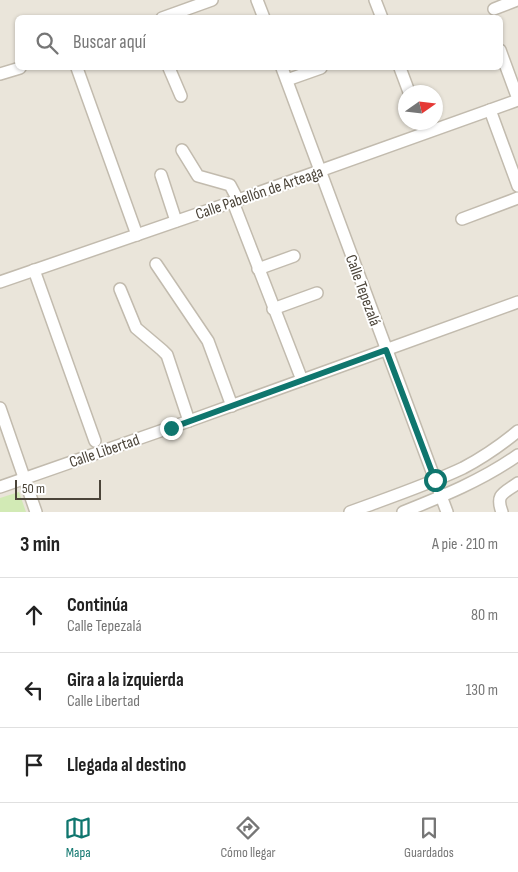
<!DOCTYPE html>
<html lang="es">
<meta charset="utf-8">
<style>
body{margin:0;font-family:"Sofia Sans Condensed",sans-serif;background:#f2f2f2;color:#222}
.compass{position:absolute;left:398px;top:85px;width:45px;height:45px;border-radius:50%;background:#fff;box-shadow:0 1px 4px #0004;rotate:76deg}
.scale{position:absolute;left:15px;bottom:12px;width:86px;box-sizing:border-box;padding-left:5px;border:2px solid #4b4439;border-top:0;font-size:14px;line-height:18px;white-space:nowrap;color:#4b4439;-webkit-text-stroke:4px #fff;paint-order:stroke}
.stop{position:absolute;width:15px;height:15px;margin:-11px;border:4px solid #0f766e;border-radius:50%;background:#fff}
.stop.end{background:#0f766e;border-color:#fff;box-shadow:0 1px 5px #0008}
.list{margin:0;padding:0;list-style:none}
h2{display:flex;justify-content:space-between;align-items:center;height:65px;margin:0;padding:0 20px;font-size:21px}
h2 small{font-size:16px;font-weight:400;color:#767676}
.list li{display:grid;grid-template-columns:32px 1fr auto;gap:15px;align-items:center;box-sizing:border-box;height:75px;padding:0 20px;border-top:1px solid #e0e0e0}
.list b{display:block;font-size:19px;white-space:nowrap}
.list p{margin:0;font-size:16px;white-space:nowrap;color:#767676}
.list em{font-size:16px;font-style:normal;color:#767676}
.icon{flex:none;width:28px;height:28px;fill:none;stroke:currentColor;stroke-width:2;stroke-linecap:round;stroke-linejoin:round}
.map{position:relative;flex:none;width:518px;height:512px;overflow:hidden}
.search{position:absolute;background:#fff;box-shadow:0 1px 4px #0004;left:15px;right:15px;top:15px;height:55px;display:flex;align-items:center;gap:12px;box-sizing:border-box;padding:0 18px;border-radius:8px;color:#767676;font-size:19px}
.sheet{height:290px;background:#fff}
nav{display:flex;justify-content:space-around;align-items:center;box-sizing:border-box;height:70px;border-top:1px solid #e0e0e0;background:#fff;font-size:14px;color:#767676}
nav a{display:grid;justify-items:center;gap:2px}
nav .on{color:#0f766e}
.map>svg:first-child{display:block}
</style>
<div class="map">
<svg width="518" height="512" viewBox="0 0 518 512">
<rect width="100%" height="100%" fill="#f6f3ec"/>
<path fill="#eae5da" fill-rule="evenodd" d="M0,0H518V512H0ZM18,18H500V68H18ZM406,92H436V122H406Z"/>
<polygon fill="#d2eab5" points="19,492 26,512 0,512 0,498"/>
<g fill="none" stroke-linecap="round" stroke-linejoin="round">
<defs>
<g id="minor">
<polyline points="257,0 264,18"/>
<polyline points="375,0 382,18"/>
<polyline points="494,9 517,0"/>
<polyline points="162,18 212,0"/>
<polyline points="500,50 518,99"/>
<polyline points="77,68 137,235"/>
<polyline points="169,68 181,96"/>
<polyline points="282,68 447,512"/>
<polyline points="400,68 409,92"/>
<polyline points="0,74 20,68"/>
<polyline points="287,80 321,68"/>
<polyline points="490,110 518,186"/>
<polyline points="182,150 198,176 230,185 238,200"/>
<polyline points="161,175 176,221"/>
<polyline points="233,202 302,380"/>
<polyline points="462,219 518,198"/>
<polyline points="156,264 208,341 232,406"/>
<polyline points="258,269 294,256"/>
<polyline points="34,270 95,441"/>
<polyline points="0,282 238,200 518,100"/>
<polyline points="120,289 136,328 162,350 167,355 189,421"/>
<polyline points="273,309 317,293"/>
<polyline points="0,408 36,512"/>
<polyline points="0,487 189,421 518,302"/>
<path d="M350,512C388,498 427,485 463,468C482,458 501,445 518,431"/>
<path d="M403,512C443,496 483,480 518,455"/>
<path d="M502,512C495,494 504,493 518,483"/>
</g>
</defs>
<use href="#minor" stroke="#c2bbae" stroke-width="14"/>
<use href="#minor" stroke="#fff" stroke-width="11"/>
</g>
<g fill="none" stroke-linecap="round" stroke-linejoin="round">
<polyline stroke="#0f766e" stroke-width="6" points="171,428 386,350 435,480"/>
</g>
<g text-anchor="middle" stroke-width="4" stroke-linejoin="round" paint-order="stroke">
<g font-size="16" fill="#4b4439" stroke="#fff">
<text transform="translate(259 192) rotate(-19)" y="6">Calle Pabellón de Arteaga</text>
<text transform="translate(364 290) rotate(70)" y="6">Calle Tepezalá</text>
<text transform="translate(104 450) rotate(-19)" y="6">Calle Libertad</text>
</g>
</g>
</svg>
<svg class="compass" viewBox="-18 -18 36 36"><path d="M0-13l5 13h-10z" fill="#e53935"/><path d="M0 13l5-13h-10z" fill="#767676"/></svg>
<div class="scale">50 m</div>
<div class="stop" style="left:435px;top:480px"></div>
<div class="stop end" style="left:171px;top:428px"></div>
<div class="search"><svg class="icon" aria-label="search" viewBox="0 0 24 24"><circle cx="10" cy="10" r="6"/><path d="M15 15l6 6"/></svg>Buscar aquí</div>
</div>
<section class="sheet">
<h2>3 min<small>A pie · 210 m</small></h2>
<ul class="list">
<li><svg class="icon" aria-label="ahead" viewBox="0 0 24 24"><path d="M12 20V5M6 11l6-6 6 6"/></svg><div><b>Continúa</b><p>Calle Tepezalá</p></div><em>80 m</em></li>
<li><svg class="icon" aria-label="left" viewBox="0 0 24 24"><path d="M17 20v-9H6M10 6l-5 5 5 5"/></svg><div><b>Gira a la izquierda</b><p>Calle Libertad</p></div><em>130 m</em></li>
<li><svg class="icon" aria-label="arrive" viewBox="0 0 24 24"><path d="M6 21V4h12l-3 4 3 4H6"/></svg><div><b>Llegada al destino</b></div></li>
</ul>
</section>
<nav>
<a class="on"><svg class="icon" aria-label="map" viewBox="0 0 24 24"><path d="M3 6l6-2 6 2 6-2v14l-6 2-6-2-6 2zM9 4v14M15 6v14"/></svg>Mapa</a>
<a><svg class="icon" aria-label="directions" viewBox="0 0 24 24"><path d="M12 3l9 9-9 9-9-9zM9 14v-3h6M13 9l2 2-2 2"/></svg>Cómo llegar</a>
<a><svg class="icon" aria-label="saved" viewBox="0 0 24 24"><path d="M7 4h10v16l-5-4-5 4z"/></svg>Guardados</a>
</nav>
